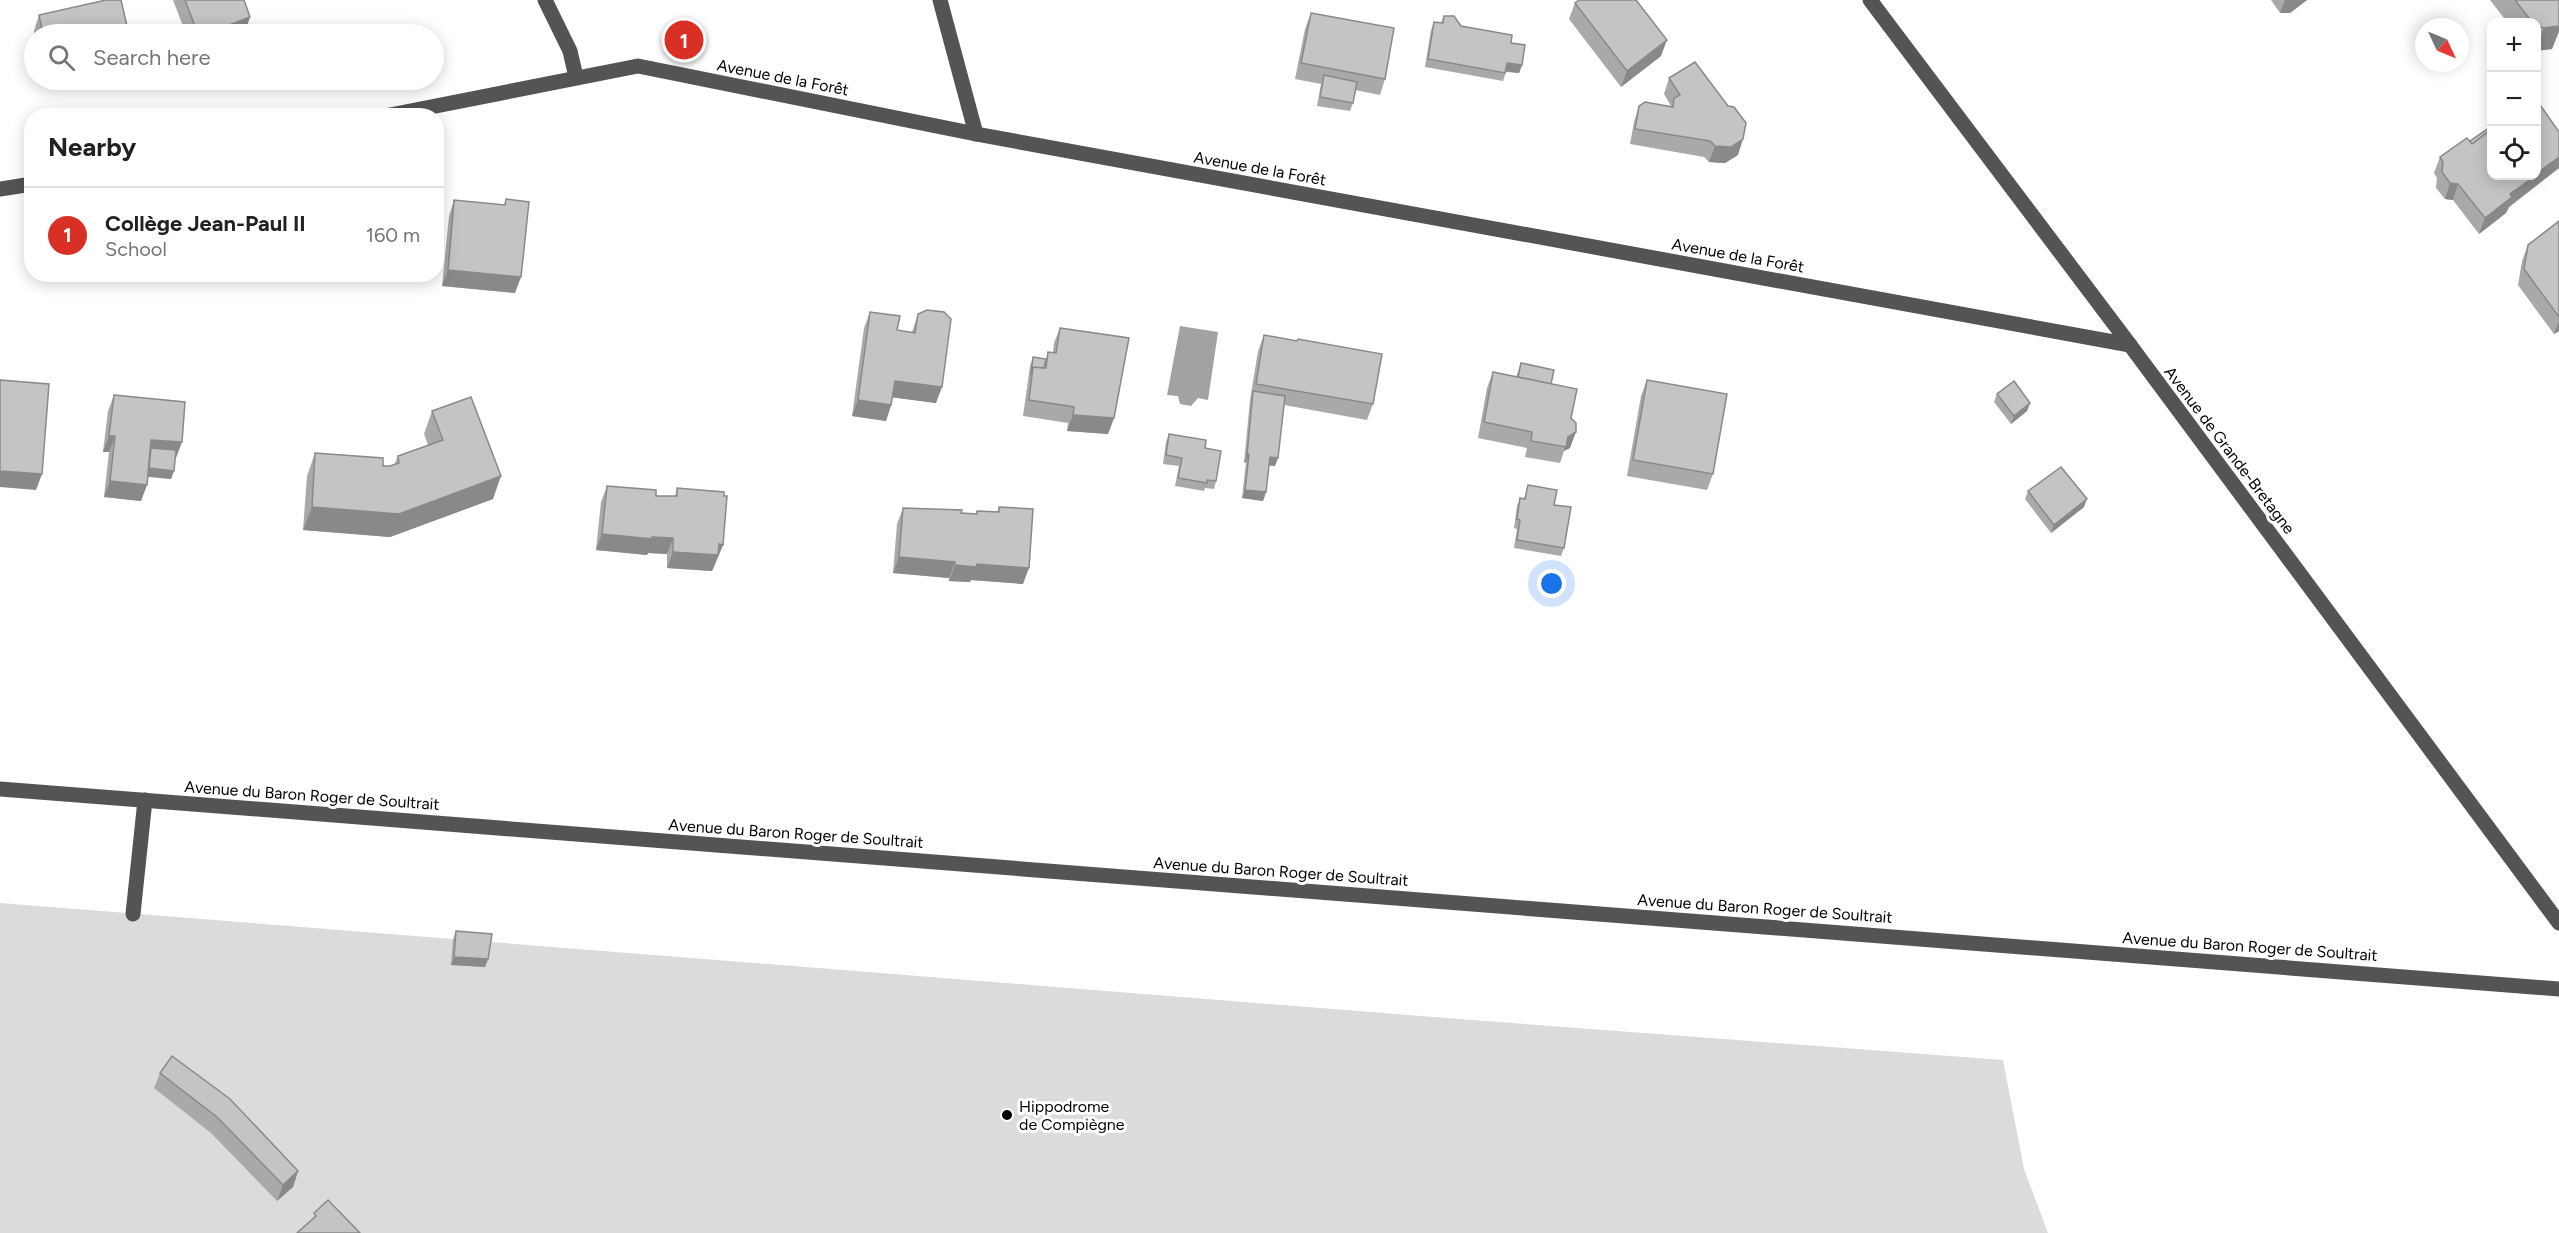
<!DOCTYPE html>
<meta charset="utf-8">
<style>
body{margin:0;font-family:Figtree,sans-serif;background:#f2f2f2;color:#202124}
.controls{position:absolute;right:18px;top:18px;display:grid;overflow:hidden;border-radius:12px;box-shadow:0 3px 15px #0003}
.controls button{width:54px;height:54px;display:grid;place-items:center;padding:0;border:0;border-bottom:2px solid #e0e0e0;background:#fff;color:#202124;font:30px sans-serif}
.compass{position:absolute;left:2415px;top:18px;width:54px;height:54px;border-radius:50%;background:#fff;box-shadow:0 3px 15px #0003;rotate:134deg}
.you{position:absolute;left:1552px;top:584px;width:21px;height:21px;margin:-15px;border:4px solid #fff;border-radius:50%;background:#1a73e8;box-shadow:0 0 0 9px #1a73e833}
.badge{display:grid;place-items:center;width:39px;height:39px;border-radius:50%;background:#d93025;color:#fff;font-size:20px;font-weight:700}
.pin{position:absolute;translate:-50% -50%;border:3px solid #fff;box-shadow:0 2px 6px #0006}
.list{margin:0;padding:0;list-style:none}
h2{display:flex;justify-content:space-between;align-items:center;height:78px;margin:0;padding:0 24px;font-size:26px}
h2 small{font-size:20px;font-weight:400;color:#757577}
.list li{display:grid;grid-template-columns:39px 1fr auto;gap:18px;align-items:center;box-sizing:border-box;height:96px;padding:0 24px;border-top:2px solid #e0e0e0}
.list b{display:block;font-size:22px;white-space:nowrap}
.list p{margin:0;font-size:20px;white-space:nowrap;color:#757577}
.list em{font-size:20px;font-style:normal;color:#757577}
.icon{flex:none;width:33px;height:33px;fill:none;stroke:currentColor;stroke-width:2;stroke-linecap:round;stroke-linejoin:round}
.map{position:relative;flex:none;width:2559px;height:1233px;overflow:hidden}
.search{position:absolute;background:#fff;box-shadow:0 3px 15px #0003;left:24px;top:24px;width:420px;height:66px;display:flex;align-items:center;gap:15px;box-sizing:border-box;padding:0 21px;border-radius:33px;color:#757577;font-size:22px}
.panel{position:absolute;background:#fff;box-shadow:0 3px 15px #0003;left:24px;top:108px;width:420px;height:174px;border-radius:24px}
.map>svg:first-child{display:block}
</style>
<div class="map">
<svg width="2559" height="1233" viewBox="0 0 2559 1233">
<rect width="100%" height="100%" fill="#fff"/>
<polygon fill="#dbdbdb" points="0,903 1459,1019 2003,1060 2024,1169 2048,1233 0,1233"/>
<polygon fill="#a2a2a2" points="1180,326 1218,332 1208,400 1198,398 1191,406 1180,404 1178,396 1167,395"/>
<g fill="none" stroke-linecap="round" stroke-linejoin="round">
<g stroke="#545454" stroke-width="15">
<polyline points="545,0 570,51 576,77"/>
<polyline points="940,0 976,134"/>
<polyline points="1870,0 2130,345 2559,923"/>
<polyline points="385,116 638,66 976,134 2130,345"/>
<polyline points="0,189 32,184"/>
<polyline points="0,789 2559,989"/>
<polyline points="133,914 145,800"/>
</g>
</g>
<g fill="#a9a9a9">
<polygon points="173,0 244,0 245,33 240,34 186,34"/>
<polygon points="2271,0 2307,0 2290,13 2280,13"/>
<polygon points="2490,0 2559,0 2552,49 2536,51 2536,22 2507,22"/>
<polygon points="1575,3 1661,56 1621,87 1569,19"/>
<polygon points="1311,13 1385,79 1380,95 1355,90 1353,103 1350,111 1317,106 1321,84 1295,79 1305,29"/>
<polygon points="39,15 124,34 34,34 34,36 34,31"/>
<polygon points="1444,16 1461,26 1511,43 1522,65 1519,73 1506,72 1503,81 1425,67 1431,30 1434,22 1441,23"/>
<polygon points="1669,78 1728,106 1738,155 1725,163 1709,162 1704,157 1630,144 1634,122 1639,106 1671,107 1671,106 1664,94"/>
<polygon points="2559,132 2559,168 2509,207 2506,213 2479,234 2453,200 2445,199 2436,188 2437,178 2434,173 2440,157 2470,141"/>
<polygon points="506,199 515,293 442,286 449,216 454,200 504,205"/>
<polygon points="2559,221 2559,331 2554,334 2518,285 2522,261 2528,245"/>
<polygon points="870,312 897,330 912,332 918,314 936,403 892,397 891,405 886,421 852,416 864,328"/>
<polygon points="1060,328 1114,418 1108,434 1067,431 1068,423 1023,416 1030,366 1033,357 1046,359 1048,352 1053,352 1054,343"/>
<polygon points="1264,335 1373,404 1367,420 1284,405 1275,466 1269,465 1266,492 1263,501 1242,498 1246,462 1244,463 1250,400 1258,351"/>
<polygon points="1521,363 1551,384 1571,418 1570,448 1564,451 1560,463 1525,457 1527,448 1478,438 1487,388 1493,372 1516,377"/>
<polygon points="1647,380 1713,474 1707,490 1627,476 1641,396"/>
<polygon points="1997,394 2030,403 2027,411 2011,424 1994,402"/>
<polygon points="114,395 176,458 175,458 171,479 148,477 141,501 104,497 109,452 103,452 108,411"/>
<polygon points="432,411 493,499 390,537 303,530 307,476 315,453 383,466 390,466 394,465 398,456 428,445 424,434"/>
<polygon points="1169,434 1205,448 1216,481 1214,489 1205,488 1204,491 1175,486 1179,466 1163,464 1166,442"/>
<polygon points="1528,485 1554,505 1564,548 1561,556 1514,548 1517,529 1514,528 1517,506 1520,498 1524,499"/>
<polygon points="607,486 656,496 675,496 677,488 723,545 712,571 667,568 667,554 648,553 647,555 596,550 601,502"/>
<polygon points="2028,491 2084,507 2051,533 2025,499"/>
<polygon points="999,507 1023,584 971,580 970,582 949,581 949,578 893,573 897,524 903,508 976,514 977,511 997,512"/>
<polygon points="456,931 488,959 485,967 451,965 453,939"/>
<polygon points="160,1073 298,1171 293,1187 277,1201 211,1133 154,1088"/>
</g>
<g fill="#898989">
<polygon points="2285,0 2307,0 2290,13 2280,13"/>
<polygon points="250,17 245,33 240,34 206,34"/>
<polygon points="127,26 124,34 110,34 112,29"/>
<polygon points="2559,26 2559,32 2552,49 2536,51 2536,48 2544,28"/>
<polygon points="1667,40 1661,56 1621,87 1627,71"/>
<polygon points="1507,63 1522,65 1519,73 1504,71"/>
<polygon points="358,80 373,80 357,82"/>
<polygon points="1743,139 1738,155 1725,163 1709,162 1715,146"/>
<polygon points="2559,157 2559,168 2509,207 2506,213 2479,234 2485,218 2510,194 2535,176 2536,176 2536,174"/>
<polygon points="2450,183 2458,184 2453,200 2445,199"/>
<polygon points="448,270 521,277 515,293 442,286"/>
<polygon points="2559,321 2559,331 2554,334"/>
<polygon points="895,381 942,387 936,403 889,397"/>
<polygon points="858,400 891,405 886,421 852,416"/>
<polygon points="2030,403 2027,411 2011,424 2014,416"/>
<polygon points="1073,415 1114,418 1108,434 1067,431"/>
<polygon points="1576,432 1570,448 1564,451 1568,437"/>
<polygon points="109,436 115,436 109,452 103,452"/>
<polygon points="151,440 182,442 176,458 148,456"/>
<polygon points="1249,454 1246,462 1244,463 1247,455"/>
<polygon points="1270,457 1278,458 1275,466 1267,465"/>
<polygon points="147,468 174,471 171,479 144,476"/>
<polygon points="0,471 42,474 36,490 0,487"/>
<polygon points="501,476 493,499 390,537 303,530 312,507"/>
<polygon points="110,481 147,485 141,501 104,497"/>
<polygon points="1245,490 1266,492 1263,501 1242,498"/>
<polygon points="2087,499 2084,507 2051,533 2054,525"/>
<polygon points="602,534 652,537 673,538 667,554 648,553 647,555 596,550"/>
<polygon points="719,544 723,545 712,571 667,568 673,552"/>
<polygon points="899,557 955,562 949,578 893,573"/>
<polygon points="977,564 1029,568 1023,584 971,580 970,582 949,581 955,565"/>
<polygon points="454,957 488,959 485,967 451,965"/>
<polygon points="298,1171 293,1187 277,1201 283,1185"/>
</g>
<g fill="#c4c4c4" stroke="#898989" stroke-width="1.5">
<polygon points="106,0 121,0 127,26 112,29 113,34 43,34 39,15"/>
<polygon points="185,0 244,0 250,17 206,34 198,34"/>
<polygon points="1579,0 1636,0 1667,40 1627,71 1575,3"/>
<polygon points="2515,0 2559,0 2559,26 2544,28 2536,25 2536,22 2532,22"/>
<polygon points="1311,13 1394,28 1385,79 1301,63"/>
<polygon points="1444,16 1454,16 1461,26 1512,35 1511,43 1525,45 1522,65 1507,63 1505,73 1428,59 1434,22 1443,23"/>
<polygon points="1695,62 1728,106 1734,107 1746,123 1743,139 1731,147 1715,146 1710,141 1635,129 1639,106 1645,102 1673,107 1674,98 1680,95 1669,78"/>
<polygon points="1324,75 1357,82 1353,103 1320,97"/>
<polygon points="2536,99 2559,132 2559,157 2536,174"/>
<polygon points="2492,126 2492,129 2472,144 2470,141"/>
<polygon points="2492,129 2492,176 2535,176 2510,194 2512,197 2485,218 2458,184 2450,183 2442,172 2443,162 2440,157 2467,138 2472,144"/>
<polygon points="506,199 529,202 521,277 448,270 454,200 505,205"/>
<polygon points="2559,221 2559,317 2524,269 2528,245"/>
<polygon points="927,310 944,312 951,319 942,387 895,381 891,405 858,400 870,312 900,316 897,330 915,333 918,314"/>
<polygon points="1060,328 1129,338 1114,418 1073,415 1074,407 1029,400 1033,367 1046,368 1048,352 1056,353"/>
<polygon points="1264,335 1297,341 1298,339 1382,354 1373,404 1256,384"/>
<polygon points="1033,357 1046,359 1044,368 1033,367 1031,375"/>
<polygon points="1521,363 1554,370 1551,384 1518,377"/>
<polygon points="1493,372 1577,389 1571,418 1576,423 1576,432 1568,437 1566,447 1531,441 1532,432 1484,422"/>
<polygon points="0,380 49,384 42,474 0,471"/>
<polygon points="1647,380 1727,394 1713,474 1633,460"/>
<polygon points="2014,381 2030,403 2014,416 1997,394"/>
<polygon points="1253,391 1285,396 1278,458 1270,457 1266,492 1245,490 1249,454 1247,455"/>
<polygon points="114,395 185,402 182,442 151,440 147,485 110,481 115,436 109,436"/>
<polygon points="471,397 501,476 399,514 312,507 315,453 383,458 383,466 390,466 399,463 398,456 443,440 432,411"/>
<polygon points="1169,434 1206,440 1205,448 1221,451 1216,481 1207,480 1207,483 1178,478 1182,458 1166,455"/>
<polygon points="151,448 176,450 174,471 149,468"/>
<polygon points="2061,467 2087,499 2054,525 2028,491"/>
<polygon points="1528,485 1557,490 1554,505 1571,507 1564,548 1517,540 1520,520 1517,519 1520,498 1525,499"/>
<polygon points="607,486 656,490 656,496 677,496 677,488 724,492 724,496 727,496 723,545 719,544 718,555 673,552 673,538 652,537 653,539 602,534"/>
<polygon points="999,507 1033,509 1029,568 977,564 976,567 955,565 955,562 899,557 903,508 962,510 961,513 977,514 977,511 999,512"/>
<polygon points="456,931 492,934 488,959 454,957"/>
<polygon points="172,1056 230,1099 298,1171 283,1185 217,1117 160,1073"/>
<polygon points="328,1200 360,1233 297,1233 316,1216 314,1213"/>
</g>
<circle fill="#000" stroke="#fff" stroke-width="2" cx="1007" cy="1115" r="6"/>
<g text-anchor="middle" stroke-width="6" stroke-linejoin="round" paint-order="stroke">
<g font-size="16" fill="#000" stroke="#fff">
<text transform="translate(783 77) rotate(11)" y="6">Avenue de la Forêt</text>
<text transform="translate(1260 168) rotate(10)" y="6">Avenue de la Forêt</text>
<text transform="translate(1738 255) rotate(10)" y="6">Avenue de la Forêt</text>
<text transform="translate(2230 450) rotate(53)" y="6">Avenue de Grande-Bretagne</text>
<text transform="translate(312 795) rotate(4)" y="6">Avenue du Baron Roger de Soultrait</text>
<text transform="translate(796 833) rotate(4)" y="6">Avenue du Baron Roger de Soultrait</text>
<text transform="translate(1281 871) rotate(4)" y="6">Avenue du Baron Roger de Soultrait</text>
<text transform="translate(1765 908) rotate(4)" y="6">Avenue du Baron Roger de Soultrait</text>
<text transform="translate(2250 946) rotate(4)" y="6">Avenue du Baron Roger de Soultrait</text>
</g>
<g font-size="16" fill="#000" stroke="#fff" text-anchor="start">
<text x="1019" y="1112">Hippodrome<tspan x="1019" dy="18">de Compiègne</tspan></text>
</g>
</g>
</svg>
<div class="controls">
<button>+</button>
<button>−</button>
<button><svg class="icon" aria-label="locate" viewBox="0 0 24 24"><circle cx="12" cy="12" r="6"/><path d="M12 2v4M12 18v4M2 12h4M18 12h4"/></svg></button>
</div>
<svg class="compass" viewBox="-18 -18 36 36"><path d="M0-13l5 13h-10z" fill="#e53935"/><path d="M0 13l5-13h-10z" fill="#757577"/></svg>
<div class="you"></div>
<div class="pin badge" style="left:684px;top:40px">1</div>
<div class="search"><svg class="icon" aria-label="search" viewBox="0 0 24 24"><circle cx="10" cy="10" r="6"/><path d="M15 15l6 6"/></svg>Search here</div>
<section class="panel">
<h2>Nearby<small></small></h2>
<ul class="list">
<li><span class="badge">1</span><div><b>Collège Jean-Paul II</b><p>School</p></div><em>160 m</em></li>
</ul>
</section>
</div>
